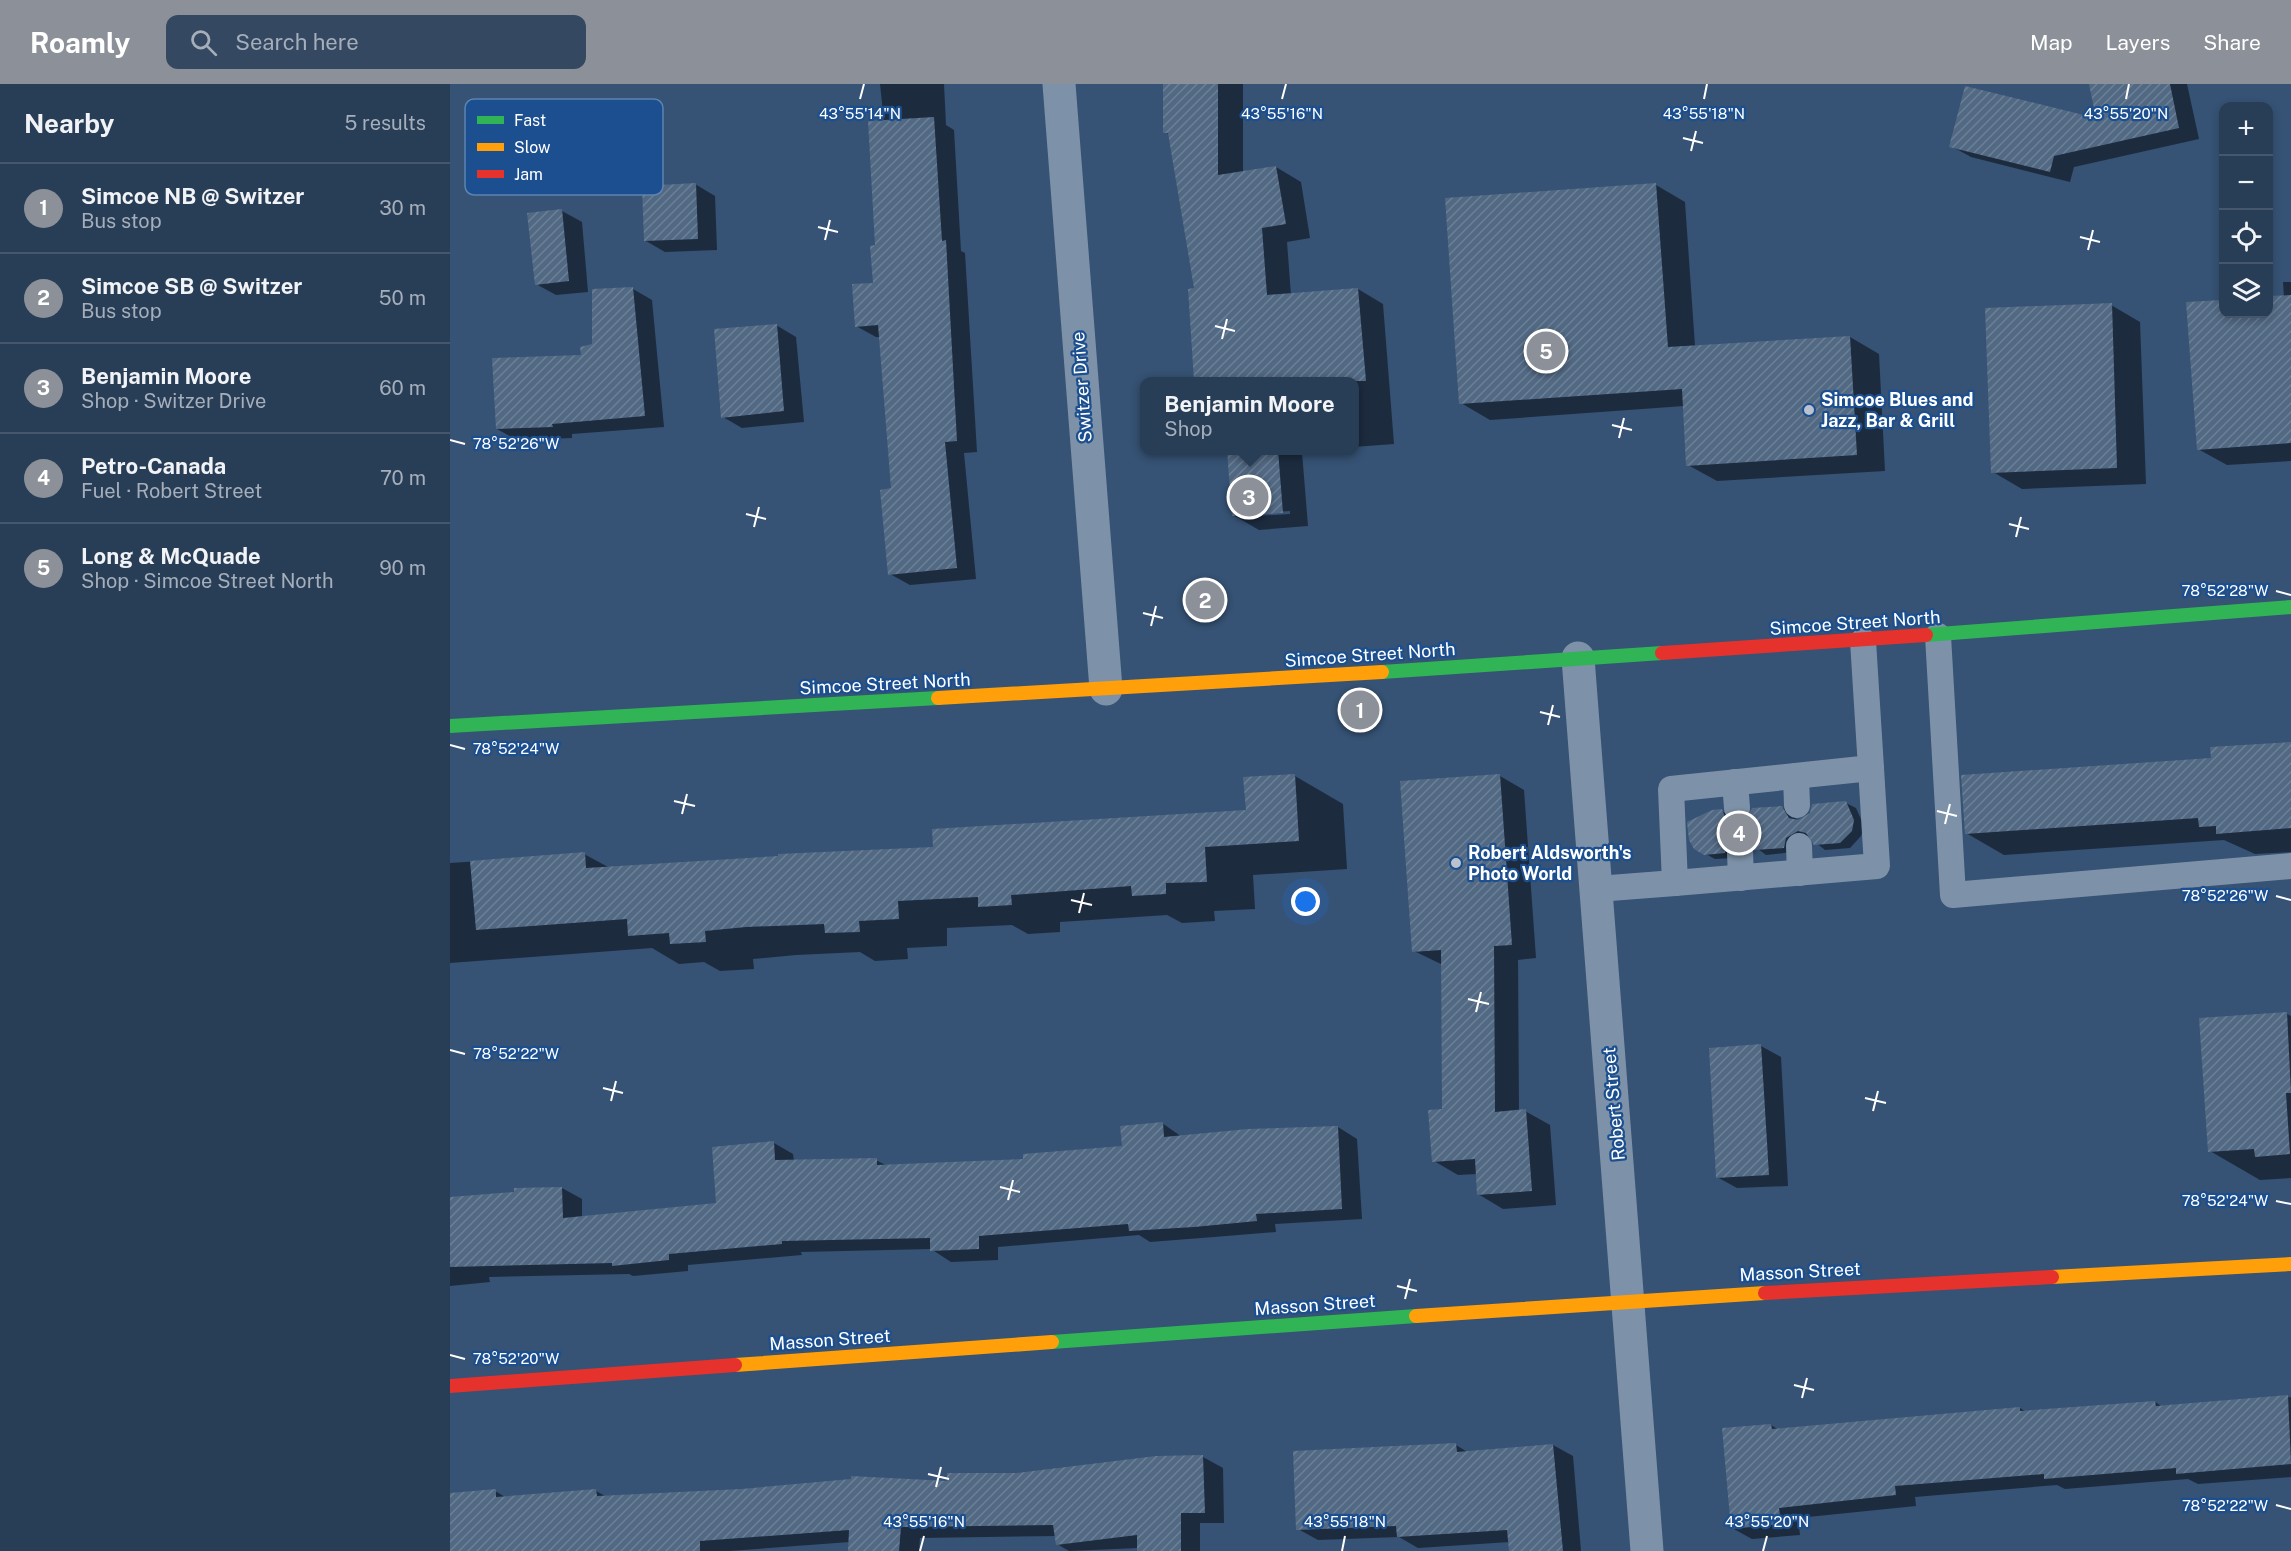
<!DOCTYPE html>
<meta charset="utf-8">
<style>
body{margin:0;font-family:"Public Sans",sans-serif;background:#344961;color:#f1f3f6}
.controls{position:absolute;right:18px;top:18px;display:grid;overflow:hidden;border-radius:12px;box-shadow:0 3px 9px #0003}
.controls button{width:54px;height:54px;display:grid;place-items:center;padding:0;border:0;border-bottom:2px solid #44576d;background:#283e57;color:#f1f3f6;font:30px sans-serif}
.you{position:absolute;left:856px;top:818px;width:21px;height:21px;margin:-15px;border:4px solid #fff;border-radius:50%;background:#1a73e8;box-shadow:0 0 0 9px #1a73e833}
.badge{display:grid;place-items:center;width:39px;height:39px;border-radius:50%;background:#8c9099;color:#fff;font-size:20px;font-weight:700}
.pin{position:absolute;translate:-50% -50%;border:3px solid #fff;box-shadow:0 2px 6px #0006}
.popup{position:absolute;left:690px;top:293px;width:219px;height:78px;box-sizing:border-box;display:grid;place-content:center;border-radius:12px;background:#283e57;filter:drop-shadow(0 2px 4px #0005);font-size:20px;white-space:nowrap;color:#a5aeba}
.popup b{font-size:22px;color:#f1f3f6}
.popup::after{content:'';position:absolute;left:50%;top:100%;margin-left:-12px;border:12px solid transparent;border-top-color:#283e57}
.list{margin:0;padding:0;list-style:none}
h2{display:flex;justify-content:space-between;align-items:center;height:78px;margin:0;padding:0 24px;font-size:26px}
h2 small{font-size:20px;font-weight:400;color:#a5aeba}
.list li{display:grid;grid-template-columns:39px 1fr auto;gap:18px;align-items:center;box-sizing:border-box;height:90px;padding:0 24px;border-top:2px solid #44576d}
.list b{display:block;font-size:22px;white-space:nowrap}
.list p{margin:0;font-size:20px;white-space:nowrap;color:#a5aeba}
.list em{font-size:20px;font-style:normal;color:#a5aeba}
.icon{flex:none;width:33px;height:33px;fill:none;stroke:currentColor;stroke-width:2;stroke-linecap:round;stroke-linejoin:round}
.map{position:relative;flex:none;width:1841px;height:1467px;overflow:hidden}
header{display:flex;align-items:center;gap:36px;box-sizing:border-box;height:84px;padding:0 30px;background:#8c9099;color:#fff}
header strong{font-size:28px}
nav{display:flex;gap:33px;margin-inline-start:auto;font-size:21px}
.search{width:420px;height:54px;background:#344961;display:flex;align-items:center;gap:15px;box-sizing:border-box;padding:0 21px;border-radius:12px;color:#a5aeba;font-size:22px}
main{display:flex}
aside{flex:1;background:#283e57}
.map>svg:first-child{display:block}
</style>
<header>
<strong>Roamly</strong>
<div class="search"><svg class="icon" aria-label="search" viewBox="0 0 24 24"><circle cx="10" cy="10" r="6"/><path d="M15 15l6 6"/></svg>Search here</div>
<nav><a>Map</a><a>Layers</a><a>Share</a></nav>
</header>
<main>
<aside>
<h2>Nearby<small>5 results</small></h2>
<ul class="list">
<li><span class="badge">1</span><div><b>Simcoe NB @ Switzer</b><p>Bus stop</p></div><em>30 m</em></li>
<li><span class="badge">2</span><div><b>Simcoe SB @ Switzer</b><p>Bus stop</p></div><em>50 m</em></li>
<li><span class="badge">3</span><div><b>Benjamin Moore</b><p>Shop · Switzer Drive</p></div><em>60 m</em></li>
<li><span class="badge">4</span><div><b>Petro-Canada</b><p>Fuel · Robert Street</p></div><em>70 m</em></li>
<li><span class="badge">5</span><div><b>Long &amp; McQuade</b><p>Shop · Simcoe Street North</p></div><em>90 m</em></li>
</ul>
</aside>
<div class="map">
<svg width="1841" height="1467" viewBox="0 0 1841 1467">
<defs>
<pattern id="building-hatch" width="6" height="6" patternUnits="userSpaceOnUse" patternTransform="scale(1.5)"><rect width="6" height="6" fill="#526984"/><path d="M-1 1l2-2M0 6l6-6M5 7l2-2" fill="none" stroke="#6c8096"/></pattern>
</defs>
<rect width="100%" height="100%" fill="#365274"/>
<g fill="#0007" fill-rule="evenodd">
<polygon points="430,0 494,0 496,41 504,46 511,167 515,169 527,368 514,369 526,495 460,501 440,490 443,406 431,253 426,253 406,242 425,200 434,38"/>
<polygon points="714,0 793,0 793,89 826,83 851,98 860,154 837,158 841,211 908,205 933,220 944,360 904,363 904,298 746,298 739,206 745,205 720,51 715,48"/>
<polygon points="1660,0 1737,0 1749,55 1624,83 1620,98 1521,73 1501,62 1648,37"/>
<polygon points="245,100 265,112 267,166 215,168 196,157"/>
<polygon points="1206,101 1235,118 1245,262 1400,253 1429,270 1435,387 1267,397 1238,381 1234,322 1040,336 1011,319"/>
<polygon points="112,127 132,138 138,208 106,211 86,200"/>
<polygon points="1833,198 1841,198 1841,377 1777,381 1748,365 1738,220 1774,217 1774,230 1818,230 1834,213"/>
<polygon points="183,205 202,216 214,343 122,350 122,354 67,356 47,345 144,261"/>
<polygon points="1661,221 1690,238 1696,400 1572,405 1543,388"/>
<polygon points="326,241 346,253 354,338 292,344 273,333"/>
<path d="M778,366H866L852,368L858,442L809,446L783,431ZM840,427V430L805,432V429Z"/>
<polygon points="1841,659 1841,768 1805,770 1774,756 1554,771 1516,749 1762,675"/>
<polygon points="845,692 893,720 897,785 803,791 805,825 764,827 765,837 732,839 717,831 610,838 610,848 578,850 562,841 497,844 497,862 457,864 458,875 425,877 410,868 346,871 303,875 304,885 270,887 254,878 229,880 202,864 0,879 0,779 134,770 160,784 485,764 797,727"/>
<polygon points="1050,692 1074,706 1086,874 1068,876 1069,1027 1075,1027 1100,1041 1106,1121 1053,1125 1028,1110 1027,1090 1008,1091 984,1077 993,1026 993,881 964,867"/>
<polygon points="1396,719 1406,724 1414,742 1411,752 1400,764 1375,766 1358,752 1345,760 1343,768 1316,771 1299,758 1286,766 1284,774 1265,775 1245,764 1272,727 1282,733 1287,740 1332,723 1342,729 1347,737"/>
<polygon points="1837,930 1841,932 1841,1094 1810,1096 1760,1067"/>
<polygon points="1311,962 1331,973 1338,1102 1287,1104 1267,1093"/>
<polygon points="712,1039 732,1053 888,1043 907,1055 912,1135 825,1140 826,1148 764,1153 700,1158 689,1151 548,1163 548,1176 501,1178 481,1165 351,1168 352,1171 238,1181 238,1187 183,1192 179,1190 39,1193 40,1198 0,1202 0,1115 112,1104 132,1115 132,1134 268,1120 324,1059 343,1070 344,1077 426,1076 437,1082 575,1076 673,1063"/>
<polygon points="1841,1313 1841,1393 1748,1400 1738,1395 1615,1405 1607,1401 1465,1413 1466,1422 1348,1434 1350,1451 1302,1455 1282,1444 1321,1341 1329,1346 1570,1324 1576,1328 1705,1318 1713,1323"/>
<polygon points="1006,1361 1019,1369 1103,1361 1123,1372 1131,1467 1060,1467 1060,1458 968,1464 949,1453 868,1456 848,1445"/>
<polygon points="753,1373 773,1384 774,1439 750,1439 750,1467 689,1467 688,1464 619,1467 607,1460 606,1452 470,1454 469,1467 399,1467 400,1458 279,1467 0,1467 0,1411 45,1407 57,1414 146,1407 157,1413 499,1398"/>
</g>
<g fill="url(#building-hatch)">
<polygon points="713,0 768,0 768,91 826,82 836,140 812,144 817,211 908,204 916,297 744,297 738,205 744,204 718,49 713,49"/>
<polygon points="1639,0 1720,0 1729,44 1604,72 1600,88 1499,63 1515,2 1646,34"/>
<polygon points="484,33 492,157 496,156 507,357 495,358 507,484 438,491 430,406 441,404 428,241 405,243 402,200 423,199 420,162 425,161 418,37"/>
<polygon points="246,99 248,155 194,157 192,102"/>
<polygon points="1206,99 1218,263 1400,252 1407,371 1236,382 1232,305 1009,320 995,114"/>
<polygon points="112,125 119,197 85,201 77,129"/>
<polygon points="183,203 195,332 102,340 103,343 46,345 42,274 131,271 130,263 142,260 142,205"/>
<polygon points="1841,211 1841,359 1747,366 1736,218 1773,216 1773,230 1818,230 1818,212"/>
<polygon points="1662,219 1667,384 1541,389 1535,224"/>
<polygon points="327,240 334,327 271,334 264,245"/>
<polygon points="777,366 828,366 833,429 782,432"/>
<polygon points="1841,658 1841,744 1766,750 1766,742 1749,743 1748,734 1515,750 1511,691 1761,674 1760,663"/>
<polygon points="845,690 849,757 755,763 757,798 716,799 716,810 682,812 681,802 561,811 562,821 528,823 528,813 448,817 449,835 409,837 410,848 375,849 374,840 296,843 255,847 256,858 220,860 219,849 178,852 177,835 26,846 20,777 135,768 136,784 328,772 328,770 483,763 482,745 796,726 793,693"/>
<polygon points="1050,690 1062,861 1044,862 1045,1028 1076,1025 1082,1107 1027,1111 1025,1075 982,1078 978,1026 992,1025 991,866 962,868 950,697"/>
<polygon points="1396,717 1404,736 1402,747 1390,759 1364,761 1356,749 1348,747 1336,754 1334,764 1305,766 1297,755 1289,753 1277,761 1275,769 1254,771 1244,765 1239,756 1237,738 1262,726 1272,725 1275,733 1288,739 1296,736 1302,724 1332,722 1339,734 1348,736 1360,729 1362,720"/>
<polygon points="1837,928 1841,1009 1836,1009 1840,1070 1805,1073 1804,1065 1758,1068 1749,934"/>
<polygon points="1311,960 1319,1091 1266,1094 1259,964"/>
<polygon points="713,1038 714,1053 798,1045 888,1042 892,1125 806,1130 807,1137 744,1143 679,1147 678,1140 529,1152 529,1165 480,1167 480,1154 332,1157 332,1160 219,1170 219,1176 162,1182 162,1179 0,1183 0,1113 64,1108 64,1104 112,1103 113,1134 266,1119 262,1063 324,1057 325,1076 427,1074 427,1081 573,1075 573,1070 672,1062 670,1042"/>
<polygon points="1838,1311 1841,1380 1726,1390 1726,1384 1594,1395 1594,1390 1445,1402 1446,1411 1329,1424 1331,1440 1281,1445 1272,1344 1321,1340 1322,1345 1570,1323 1570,1327 1705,1317 1706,1322"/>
<polygon points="1006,1359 1007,1368 1103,1360 1113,1467 1059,1467 1057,1446 947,1453 946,1442 846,1446 843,1367"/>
<polygon points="753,1371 755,1429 731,1429 731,1467 687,1467 687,1451 606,1461 603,1441 451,1443 449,1467 398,1467 399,1446 250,1457 250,1467 0,1467 0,1409 46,1405 46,1413 146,1405 147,1412 291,1405 401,1395 401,1392 497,1397 497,1389 567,1389 706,1372"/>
</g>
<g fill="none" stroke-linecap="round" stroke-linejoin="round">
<g stroke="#7d92a8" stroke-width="26">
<polyline points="1488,552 1503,811 1841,782"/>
<polyline points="1346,692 1347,721"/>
<polyline points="1285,698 1287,724"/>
<polyline points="1349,762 1350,789"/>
<polyline points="1290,768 1291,794"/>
<polyline points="1225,799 1427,782 1421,684"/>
<polyline points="1147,805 1225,799 1221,705 1421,684 1413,557"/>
</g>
<g stroke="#7d92a8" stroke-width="33">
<polyline points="609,0 656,605"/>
<polyline points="1128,574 1197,1467"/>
</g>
<g stroke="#30b455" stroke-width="14">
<polyline points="1476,551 1841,523"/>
<polyline points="932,588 1212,569"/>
<polyline points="0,642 488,614"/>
<polyline points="602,1258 966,1232"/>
</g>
<g stroke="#ff9f0a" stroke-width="14">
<polyline points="488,614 932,588"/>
<polyline points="1602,1193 1841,1180"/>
<polyline points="966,1232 1315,1209"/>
<polyline points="285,1281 602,1258"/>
</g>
<g stroke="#e5322d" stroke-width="14">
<polyline points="1212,569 1476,551"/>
<polyline points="1315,1209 1602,1193"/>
<polyline points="0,1302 285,1281"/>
</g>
</g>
<path fill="none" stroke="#fff" stroke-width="2" d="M410,15L414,0M832,15L836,0M1254,15L1257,0M1676,15L1679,0M1233,54L1253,59M1241,67L1246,47M368,143L388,148M1630,153L1650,158M375,156L380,136M1638,166L1643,146M765,242L785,247M772,255L777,235M1162,341L1182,346M1169,354L1174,334M0,356L15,360M296,430L316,435M1559,440L1579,445M304,443L309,423M1566,453L1571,433M1826,507L1841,511M693,529L713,534M701,542L706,522M1090,628L1110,633M1098,641L1103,621M0,661L15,665M224,717L245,722M1487,727L1507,732M232,730L237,710M1495,740L1500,720M1826,812L1841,816M621,816L642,821M629,829L634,809M1018,915L1039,920M1026,928L1031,908M0,966L15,970M153,1004L173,1009M1415,1014L1436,1019M161,1017L166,997M1423,1027L1428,1007M550,1103L570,1108M558,1116L563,1096M1826,1117L1841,1120M947,1202L967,1207M955,1215L960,1195M0,1271L15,1275M1344,1301L1364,1306M1352,1314L1357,1294M478,1390L499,1395M486,1403L491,1383M1826,1421L1841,1425M470,1467L474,1452M892,1467L895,1452M1313,1467L1317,1452"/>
<g fill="#b9c2ce" stroke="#1b4f8f" stroke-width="2">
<circle cx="1359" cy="326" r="6"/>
<circle cx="1006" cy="779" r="6"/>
</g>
<g text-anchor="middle" stroke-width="4.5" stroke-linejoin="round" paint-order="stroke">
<g font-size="18" fill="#fff" stroke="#1b4f8f">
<text transform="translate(632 303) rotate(-94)" y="6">Switzer Drive</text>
<text transform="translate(1405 539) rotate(-4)" y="6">Simcoe Street North</text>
<text transform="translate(920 571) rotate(-4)" y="6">Simcoe Street North</text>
<text transform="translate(435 600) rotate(-3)" y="6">Simcoe Street North</text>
<text transform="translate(1164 1020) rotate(-95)" y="6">Robert Street</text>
<text transform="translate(1350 1188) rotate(-3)" y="6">Masson Street</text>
<text transform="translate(865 1221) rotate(-4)" y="6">Masson Street</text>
<text transform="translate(380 1256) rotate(-4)" y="6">Masson Street</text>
</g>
<g font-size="18" font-weight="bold" fill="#fff" stroke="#1b4f8f" text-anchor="start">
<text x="1371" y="322">Simcoe Blues and<tspan x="1371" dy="21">Jazz, Bar &amp; Grill</tspan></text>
<text x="1018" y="775">Robert Aldsworth's<tspan x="1018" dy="21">Photo World</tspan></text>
</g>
</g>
<rect x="15" y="15" width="198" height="96" rx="9" fill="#1b4f8f" stroke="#5f84b1" stroke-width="1.5"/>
<rect x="27" y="32" width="27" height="8" fill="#30b455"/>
<rect x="27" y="59" width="27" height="8" fill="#ff9f0a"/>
<rect x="27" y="86" width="27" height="8" fill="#e5322d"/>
<g font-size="16" fill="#fff">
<text x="64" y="42">Fast</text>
<text x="64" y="69">Slow</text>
<text x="64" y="96">Jam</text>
</g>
<g font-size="15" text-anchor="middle" fill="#fff" stroke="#1b4f8f" stroke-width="4.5" stroke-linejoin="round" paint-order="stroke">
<text x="410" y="35">43°55'14"N</text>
<text x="832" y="35">43°55'16"N</text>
<text x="1254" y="35">43°55'18"N</text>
<text x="1676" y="35">43°55'20"N</text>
<text x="66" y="365">78°52'26"W</text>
<text x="1775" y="512">78°52'28"W</text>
<text x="66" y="670">78°52'24"W</text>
<text x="1775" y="817">78°52'26"W</text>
<text x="66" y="975">78°52'22"W</text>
<text x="1775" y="1122">78°52'24"W</text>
<text x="66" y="1280">78°52'20"W</text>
<text x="1775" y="1427">78°52'22"W</text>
<text x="474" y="1443">43°55'16"N</text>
<text x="895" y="1443">43°55'18"N</text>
<text x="1317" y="1443">43°55'20"N</text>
</g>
</svg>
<div class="controls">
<button>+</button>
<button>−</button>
<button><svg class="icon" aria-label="locate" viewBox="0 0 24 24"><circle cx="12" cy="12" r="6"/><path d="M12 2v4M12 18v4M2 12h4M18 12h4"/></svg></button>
<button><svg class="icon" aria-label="layers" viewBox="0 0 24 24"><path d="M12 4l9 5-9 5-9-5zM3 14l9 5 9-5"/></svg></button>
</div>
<div class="you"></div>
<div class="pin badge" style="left:910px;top:626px">1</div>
<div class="pin badge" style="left:755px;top:516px">2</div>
<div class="pin badge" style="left:799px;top:413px">3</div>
<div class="popup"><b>Benjamin Moore</b>Shop</div>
<div class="pin badge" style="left:1289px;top:749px">4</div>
<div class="pin badge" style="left:1096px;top:267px">5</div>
</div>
</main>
